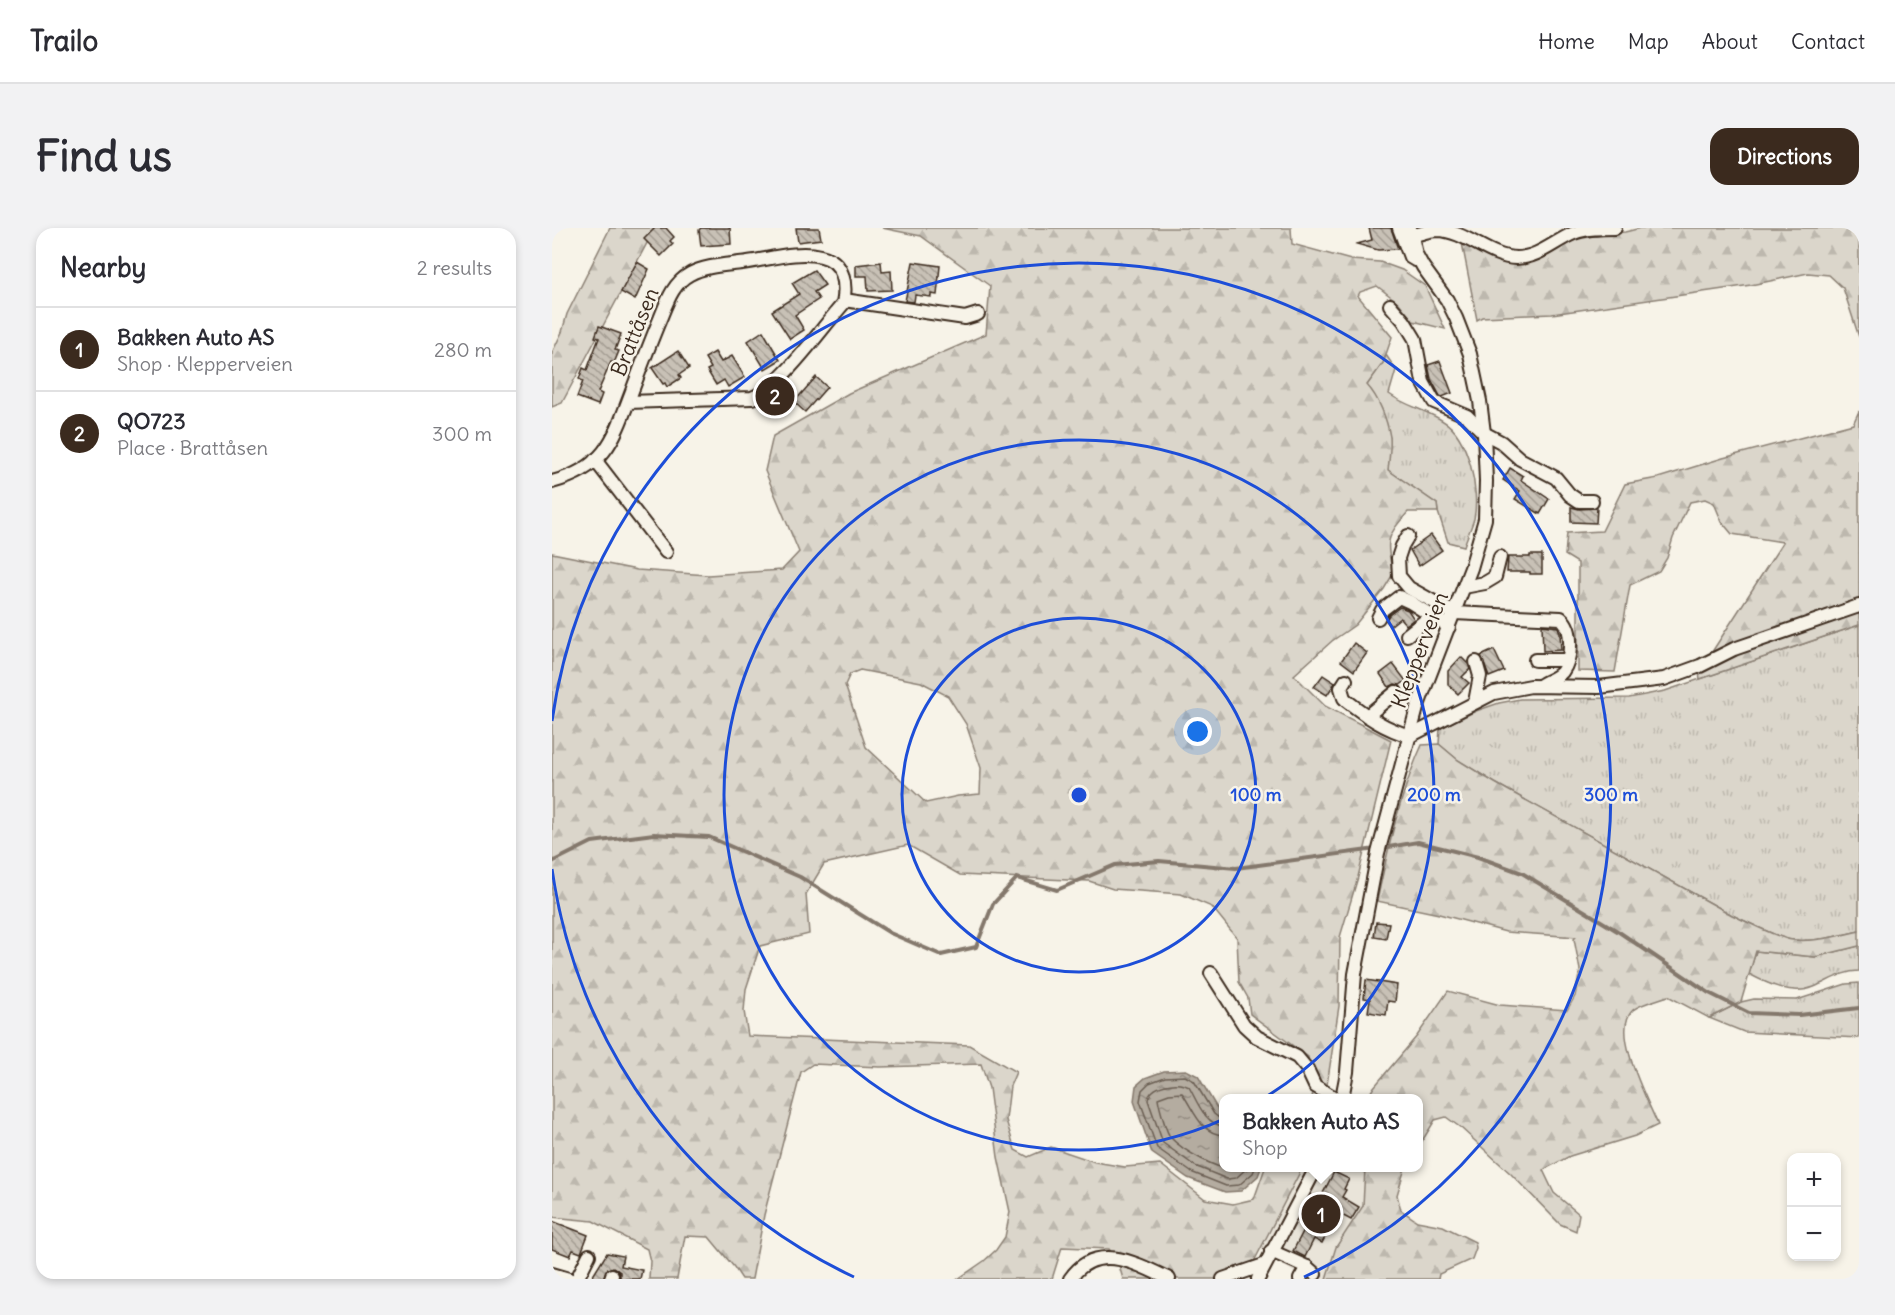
<!DOCTYPE html>
<meta charset="utf-8">
<style>
body{margin:0;font-family:Delius,sans-serif;background:#f2f2f3;color:#2b2b33}
.controls{position:absolute;right:18px;bottom:18px;display:grid;overflow:hidden;border-radius:12px;box-shadow:0 3px 9px #0003}
.controls button{width:54px;height:54px;display:grid;place-items:center;padding:0;border:0;border-bottom:2px solid #e1e1e2;background:#fff;color:#2b2b33;font:30px sans-serif}
.you{position:absolute;left:646px;top:504px;width:21px;height:21px;margin:-15px;border:4px solid #fff;border-radius:50%;background:#1a73e8;box-shadow:0 0 0 9px #1a73e833}
.badge{display:grid;place-items:center;width:39px;height:39px;border-radius:50%;background:#3b2a1e;color:#fff;font-size:20px;font-weight:700}
.pin{position:absolute;translate:-50% -50%;border:3px solid #fff;box-shadow:0 2px 6px #0006}
.popup{position:absolute;left:667px;top:866px;width:204px;height:78px;box-sizing:border-box;display:grid;place-content:center;border-radius:12px;background:#fff;filter:drop-shadow(0 2px 4px #0005);font-size:20px;white-space:nowrap;color:#7c7c81}
.popup b{font-size:22px;color:#2b2b33}
.popup::after{content:'';position:absolute;left:50%;top:100%;margin-left:-12px;border:12px solid transparent;border-top-color:#fff}
.list{margin:0;padding:0;list-style:none}
h2{display:flex;justify-content:space-between;align-items:center;height:78px;margin:0;padding:0 24px;font-size:26px}
h2 small{font-size:20px;font-weight:400;color:#7c7c81}
.list li{display:grid;grid-template-columns:39px 1fr auto;gap:18px;align-items:center;box-sizing:border-box;height:84px;padding:0 24px;border-top:2px solid #e1e1e2}
.list b{display:block;font-size:22px;white-space:nowrap}
.list p{margin:0;font-size:20px;white-space:nowrap;color:#7c7c81}
.list em{font-size:20px;font-style:normal;color:#7c7c81}
.map{position:relative;flex:none;width:1307px;height:1051px;overflow:hidden;border-radius:18px}
header{display:flex;align-items:center;gap:36px;box-sizing:border-box;height:84px;padding:0 30px;background:#fff;border-bottom:2px solid #e1e1e2}
header strong{font-size:28px}
nav{display:flex;gap:33px;margin-inline-start:auto;font-size:21px}
.intro{display:flex;align-items:center;justify-content:space-between;box-sizing:border-box;height:144px;padding:0 36px}
h1{margin:0;font-size:42px}
.button{padding:15px 27px;border-radius:18px;background:#3b2a1e;color:#fff;font-size:21px;font-weight:700}
main{display:flex;gap:36px;padding:0 36px}
aside{flex:1;background:#fff;border-radius:18px;box-shadow:0 3px 9px #0003}
.map>svg:first-child{display:block}
</style>
<header>
<strong>Trailo</strong>
<nav><a>Home</a><a>Map</a><a>About</a><a>Contact</a></nav>
</header>
<div class="intro"><h1>Find us</h1><a class="button">Directions</a></div>
<main>
<aside>
<h2>Nearby<small>2 results</small></h2>
<ul class="list">
<li><span class="badge">1</span><div><b>Bakken Auto AS</b><p>Shop · Klepperveien</p></div><em>280 m</em></li>
<li><span class="badge">2</span><div><b>QO723</b><p>Place · Brattåsen</p></div><em>300 m</em></li>
</ul>
</aside>
<div class="map">
<svg width="1307" height="1051" viewBox="0 0 1307 1051">
<defs>
<pattern id="grass-tufts" width="24" height="20" patternUnits="userSpaceOnUse" patternTransform="scale(1.5)"><rect width="24" height="20" fill="#dbd6cb"/><path d="M3 7l-1-3M5 7V3M7 7l1-3M15 17l-1-3M17 17v-4M19 17l1-3" fill="none" stroke="#bdb8ae"/></pattern>
<pattern id="forest-firs" width="22" height="20" patternUnits="userSpaceOnUse" patternTransform="scale(1.5)"><rect width="22" height="20" fill="#dbd6cb"/><path d="M5 1l3.5 6h-7zM16 11l3.5 6h-7z" fill="#bdb8ae"/></pattern>
<pattern id="water-ripples" width="26" height="14" patternUnits="userSpaceOnUse" patternTransform="scale(1.5)"><rect width="26" height="14" fill="#b4aca0"/><path d="M2 4q2-2 4 0t4 0M15 11q2-2 4 0t4 0" fill="none" stroke="#948c82"/></pattern>
<pattern id="building-back-hatch" width="6" height="6" patternUnits="userSpaceOnUse" patternTransform="scale(1.5)"><rect width="6" height="6" fill="#c8c1b6"/><path d="M-1 5l2 2M0 0l6 6M5-1l2 2" fill="none" stroke="#a49d93"/></pattern>
</defs>
<rect width="100%" height="100%" fill="#f7f3e8"/>
<filter id="ink" filterUnits="userSpaceOnUse"><feTurbulence type="fractalNoise" baseFrequency=".0167" numOctaves="2"/><feDisplacementMap in="SourceGraphic" scale="12" xChannelSelector="R" yChannelSelector="G"/><feConvolveMatrix kernelMatrix="1 2 1 2 8 2 1 2 1" color-interpolation-filters="sRGB"/></filter>
<g filter="url(#ink)">
<polygon fill="#e9e4d9" points="750,940 813,940 811,978 784,1018 774,1051 751,1051 709,1021"/>
<g fill="url(#grass-tufts)" stroke="#8b8074" stroke-width="1.5">
<path d="M834,127L844,142L837,166C854,178 874,182 891,193C917,208 928,264 922,291C919,300 915,309 912,318L896,314L886,284L885,276L836,242L838,210L815,157L831,135Z"/>
<path d="M1307,397V703C1286,708 1263,714 1241,712C1227,711 1194,693 1180,687L943,555L906,532L887,516L888,500L924,483L947,475L968,471L1077,470L1113,463Z"/>
<path d="M1307,718V743C1290,743 1277,753 1262,759C1240,768 1216,756 1197,746L1204,723L1263,729Z"/>
<polygon points="1307,755 1307,810 1192,804 1157,790 1189,774 1202,771 1245,772 1294,756"/>
</g>
<g fill="url(#forest-firs)" stroke="#8b8074" stroke-width="1.5" fill-rule="evenodd">
<polygon points="58,0 103,0 10,175 0,179 0,125 10,104 15,86"/>
<path d="M330,0H739L740,16L799,32L828,34L850,42L873,58L893,101L861,93L847,75L825,58L808,64L806,68L840,109L831,135L815,157C827,170 835,191 838,209C839,219 837,232 836,242L885,276L886,284H856C833,310 834,312 841,346L832,361L803,397L780,413L742,447L773,478L839,512L806,649L788,709L787,778L773,870H760L761,863L756,829L698,786L696,770L687,754L685,710L660,679L629,666L561,661L537,653L408,647L356,617L272,636L254,666L257,706L208,718L194,761L192,783L196,808L417,817L464,844L458,858L454,892L463,922L476,929L499,919L543,934L573,939L608,936L653,971L681,976L702,971L713,940H750L693,1051H571L566,1034L557,1021L510,1019L500,1051H406L432,1033L444,1022L453,1009L458,984L446,929L437,860L429,836L328,839L261,836L249,844L212,987L200,1051H190L182,1039L157,1009L133,1008L125,1051H97L98,1033L95,1021L41,993L0,989V325L85,342L156,347L230,342L247,324L213,243L221,208L297,165L434,106L438,58L369,8ZM308,442L369,454L396,468L414,496L429,540L428,566L406,568L374,575L314,519L293,457L298,446Z"/>
<polygon points="1089,0 1307,0 1307,109 1291,60 1277,47 1256,45 1199,57 1000,86 930,89 925,92 910,15 957,35 973,35 1032,8 1073,4"/>
<polygon points="1307,183 1307,397 1148,451 1147,444 1231,314 1180,306 1170,294 1162,275 1153,271 1138,274 1121,310 1115,330 1107,343 1078,357 1063,444 1026,443 1026,335 1013,327 1015,305 1050,303 1073,256 1106,250 1171,230 1301,196"/>
<path d="M887,516L906,532L943,555L1180,687C1194,693 1227,711 1241,712C1263,714 1286,708 1307,703V718L1263,729L1204,723L1189,774L1157,790L1116,768C1106,772 1089,775 1081,782C1058,802 1096,873 1106,897L1083,908L1018,928L991,942L1002,965L1027,986L1024,1003L1008,996L959,946L909,900L894,889L883,892L867,918L866,870H815L822,859L865,808L896,763L948,777L1015,782L1023,768L1028,742L1022,711L1024,709L954,704L887,686L825,673C836,621 848,565 870,517Z"/>
<polygon points="813,940 853,940 845,967 849,982 865,993 891,998 923,1014 924,1020 920,1031 887,1046 886,1051 774,1051 784,1019 811,978"/>
</g>
<polygon fill="url(#water-ripples)" stroke="#84786c" stroke-width="1.5" points="634,842 646,848 666,882 671,886 672,940 709,940 706,948 689,963 673,964 636,950 600,925 582,873 584,858 593,850 612,843"/>
<g fill="none" stroke-linecap="round" stroke-linejoin="round">
<g stroke="#6b5e52" stroke-width="1.5">
<polyline points="672,890 667,890 662,886 642,853 633,848 613,849 597,855 590,862 588,873 605,920 639,944 674,958 687,957 701,945 703,940"/>
<path d="M672,898C653,897 645,873 637,859C625,852 598,857 596,872L611,915L643,938L675,951L684,950L695,940"/>
<path d="M672,907C648,906 642,882 630,865L617,866L606,870C607,877 614,905 619,910C629,921 669,945 682,940"/>
</g>
<g stroke="#84786c" stroke-width="4">
<polyline points="831,620 866,614 926,629 970,645 1067,704 1157,765 1197,785 1247,787 1307,780"/>
<polyline points="0,634 40,614 102,606 157,609 248,649 338,705 389,727 424,719 441,676 465,650 505,662 563,637 607,633 684,640 824,621"/>
</g>
</g>
<g fill="url(#building-back-hatch)" stroke="#3b2a1e" stroke-width="1.5">
<polygon points="103,0 114,0 122,9 118,13 121,16 109,28 92,11"/>
<polygon points="149,0 178,0 179,16 149,18 147,2"/>
<polygon points="244,0 267,0 269,11 246,14"/>
<polygon points="817,0 839,0 846,21 826,22 805,16 820,12"/>
<polygon points="85,34 97,41 83,72 69,64"/>
<polygon points="329,34 330,44 339,43 340,62 316,63 315,48 304,48 304,37"/>
<polygon points="361,34 388,38 385,67 379,66 379,69 363,67 362,74 353,73"/>
<polygon points="262,42 273,57 262,64 267,71 243,87 252,102 238,111 220,83 247,66 240,55"/>
<polygon points="47,98 69,106 63,122 67,123 62,135 59,134 46,164 50,166 46,177 25,169 31,153 27,151 31,140 35,142 47,110 43,109"/>
<polygon points="211,103 228,132 213,141 196,113"/>
<polygon points="126,123 137,140 127,147 129,150 115,159 113,155 111,156 100,140"/>
<polygon points="163,124 169,134 180,128 193,149 176,159 172,152 164,157 155,142 159,140 153,130"/>
<polygon points="888,133 900,165 890,169 888,168 879,151 876,137"/>
<polygon points="264,149 275,159 253,184 242,174"/>
<polygon points="958,240 971,248 969,252 997,271 988,286 963,271 968,263 951,252"/>
<polygon points="1019,279 1027,281 1045,280 1044,295 1019,294"/>
<polygon points="879,307 890,322 867,338 858,322"/>
<polygon points="978,327 990,327 990,346 978,346 978,344 955,344 956,329 978,329"/>
<polygon points="848,379 856,382 862,391 854,397 848,390 838,398 834,392 837,387"/>
<polygon points="990,397 1006,399 1008,405 1009,422 991,423"/>
<polygon points="802,415 815,425 802,443 789,433"/>
<polygon points="942,422 952,443 937,449 929,428"/>
<polygon points="909,429 916,436 918,441 910,449 917,455 906,466 896,457 896,443"/>
<polygon points="841,436 854,453 848,457 843,456 837,459 828,446"/>
<polygon points="771,447 783,455 775,467 762,459"/>
<polygon points="824,694 837,695 834,711 822,709"/>
<polygon points="814,752 845,757 843,774 836,773 834,787 816,784 818,771 812,770"/>
<polygon points="782,944 797,951 792,961 794,962 790,969 807,979 799,992 786,985 770,1015 762,1011 753,1029 741,1023"/>
<polygon points="0,993 36,1007 29,1025 21,1022 18,1028 0,1021"/>
<polygon points="55,1025 71,1028 69,1038 90,1042 88,1051 68,1051 68,1044 61,1039 54,1042 51,1051 39,1051"/>
</g>
<g fill="none" stroke-linecap="round" stroke-linejoin="round">
<defs>
<g id="minor">
<polyline points="847,0 858,29 863,32"/>
<path d="M859,8C868,6 877,2 886,2C914,3 936,29 964,30C986,30 1003,13 1022,5C1035,0 1050,0 1063,0"/>
<polyline points="292,72 413,90 426,86"/>
<polyline points="838,77 852,93 863,111 871,154 882,174 915,188 932,205 949,214 968,231 1004,250 1018,267 1027,273 1040,273"/>
<polyline points="43,232 114,324"/>
<path d="M0,254C54,240 62,211 80,163C89,139 98,115 108,91C115,74 121,55 138,46C154,37 177,37 196,34C218,31 246,22 269,28C292,33 295,56 291,76C270,100 228,160 200,170L76,174"/>
<path d="M856,308L850,318L846,330L847,348L857,360L902,385L1009,390C1022,401 1020,431 1010,444C1005,450 995,453 989,457"/>
<polyline points="912,359 933,355 943,349 948,329"/>
<polyline points="826,390 830,382 847,369 858,374 897,399"/>
<polyline points="855,407 879,388"/>
<polyline points="983,432 1015,432"/>
<path d="M794,452L789,460L792,470L795,473C814,488 833,501 858,508L942,465L979,458L1047,459L1112,451L1148,438L1182,421L1307,378"/>
<polyline points="923,474 928,448 924,434"/>
<polyline points="815,488 844,464"/>
<polyline points="659,745 692,797 705,809 745,829 755,841 763,858 783,870"/>
<polyline points="790,870 795,844 803,746 826,625 865,480 919,340 933,291 934,253 932,205 928,173 918,126 904,90 895,72 871,39 864,26 858,0"/>
<polyline points="719,1023 755,1039 763,1046"/>
<polyline points="0,1046 17,1051"/>
<polyline points="25,1051 37,1027"/>
<polyline points="59,1051 60,1047"/>
<path d="M518,1051C544,1013 584,1035 617,1051"/>
<polyline points="671,1051 712,1037"/>
<polyline points="706,1051 764,940"/>
<polyline points="748,1051 755,1039"/>
</g>
</defs>
<use href="#minor" stroke="#3b2a1e" stroke-width="16"/>
<use href="#minor" stroke="#f7f3e8" stroke-width="12"/>
</g>
</g>
<g fill="none" stroke="#1d4ed8" stroke-width="3">
<circle cx="527" cy="567" r="177"/>
<circle cx="527" cy="567" r="355"/>
<path d="M302 1049A532 532 0 0 1 0 641M0 493A532 532 0 1 1 752 1049"/>
</g>
<g text-anchor="middle" stroke-width="5" stroke-linejoin="round" paint-order="stroke">
<g font-size="21" fill="#3b2a1e" stroke="#f7f3e8">
<text transform="translate(83 104) rotate(-68)" y="7">Brattåsen</text>
<text transform="translate(868 422) rotate(-69)" y="7">Klepperveien</text>
</g>
</g>
<circle cx="527" cy="567" r="9" fill="#1d4ed8" stroke="#f7f3e8" stroke-width="3"/>
<g font-size="18" text-anchor="middle" font-weight="bold" fill="#1d4ed8" stroke="#f7f3e8" stroke-width="5" stroke-linejoin="round" paint-order="stroke">
<text x="704" y="573">100 m</text>
<text x="882" y="573">200 m</text>
<text x="1059" y="573">300 m</text>
</g>
</svg>
<div class="controls">
<button>+</button>
<button>−</button>
</div>
<div class="you"></div>
<div class="pin badge" style="left:769px;top:986px">1</div>
<div class="popup"><b>Bakken Auto AS</b>Shop</div>
<div class="pin badge" style="left:223px;top:168px">2</div>
</div>
</main>
